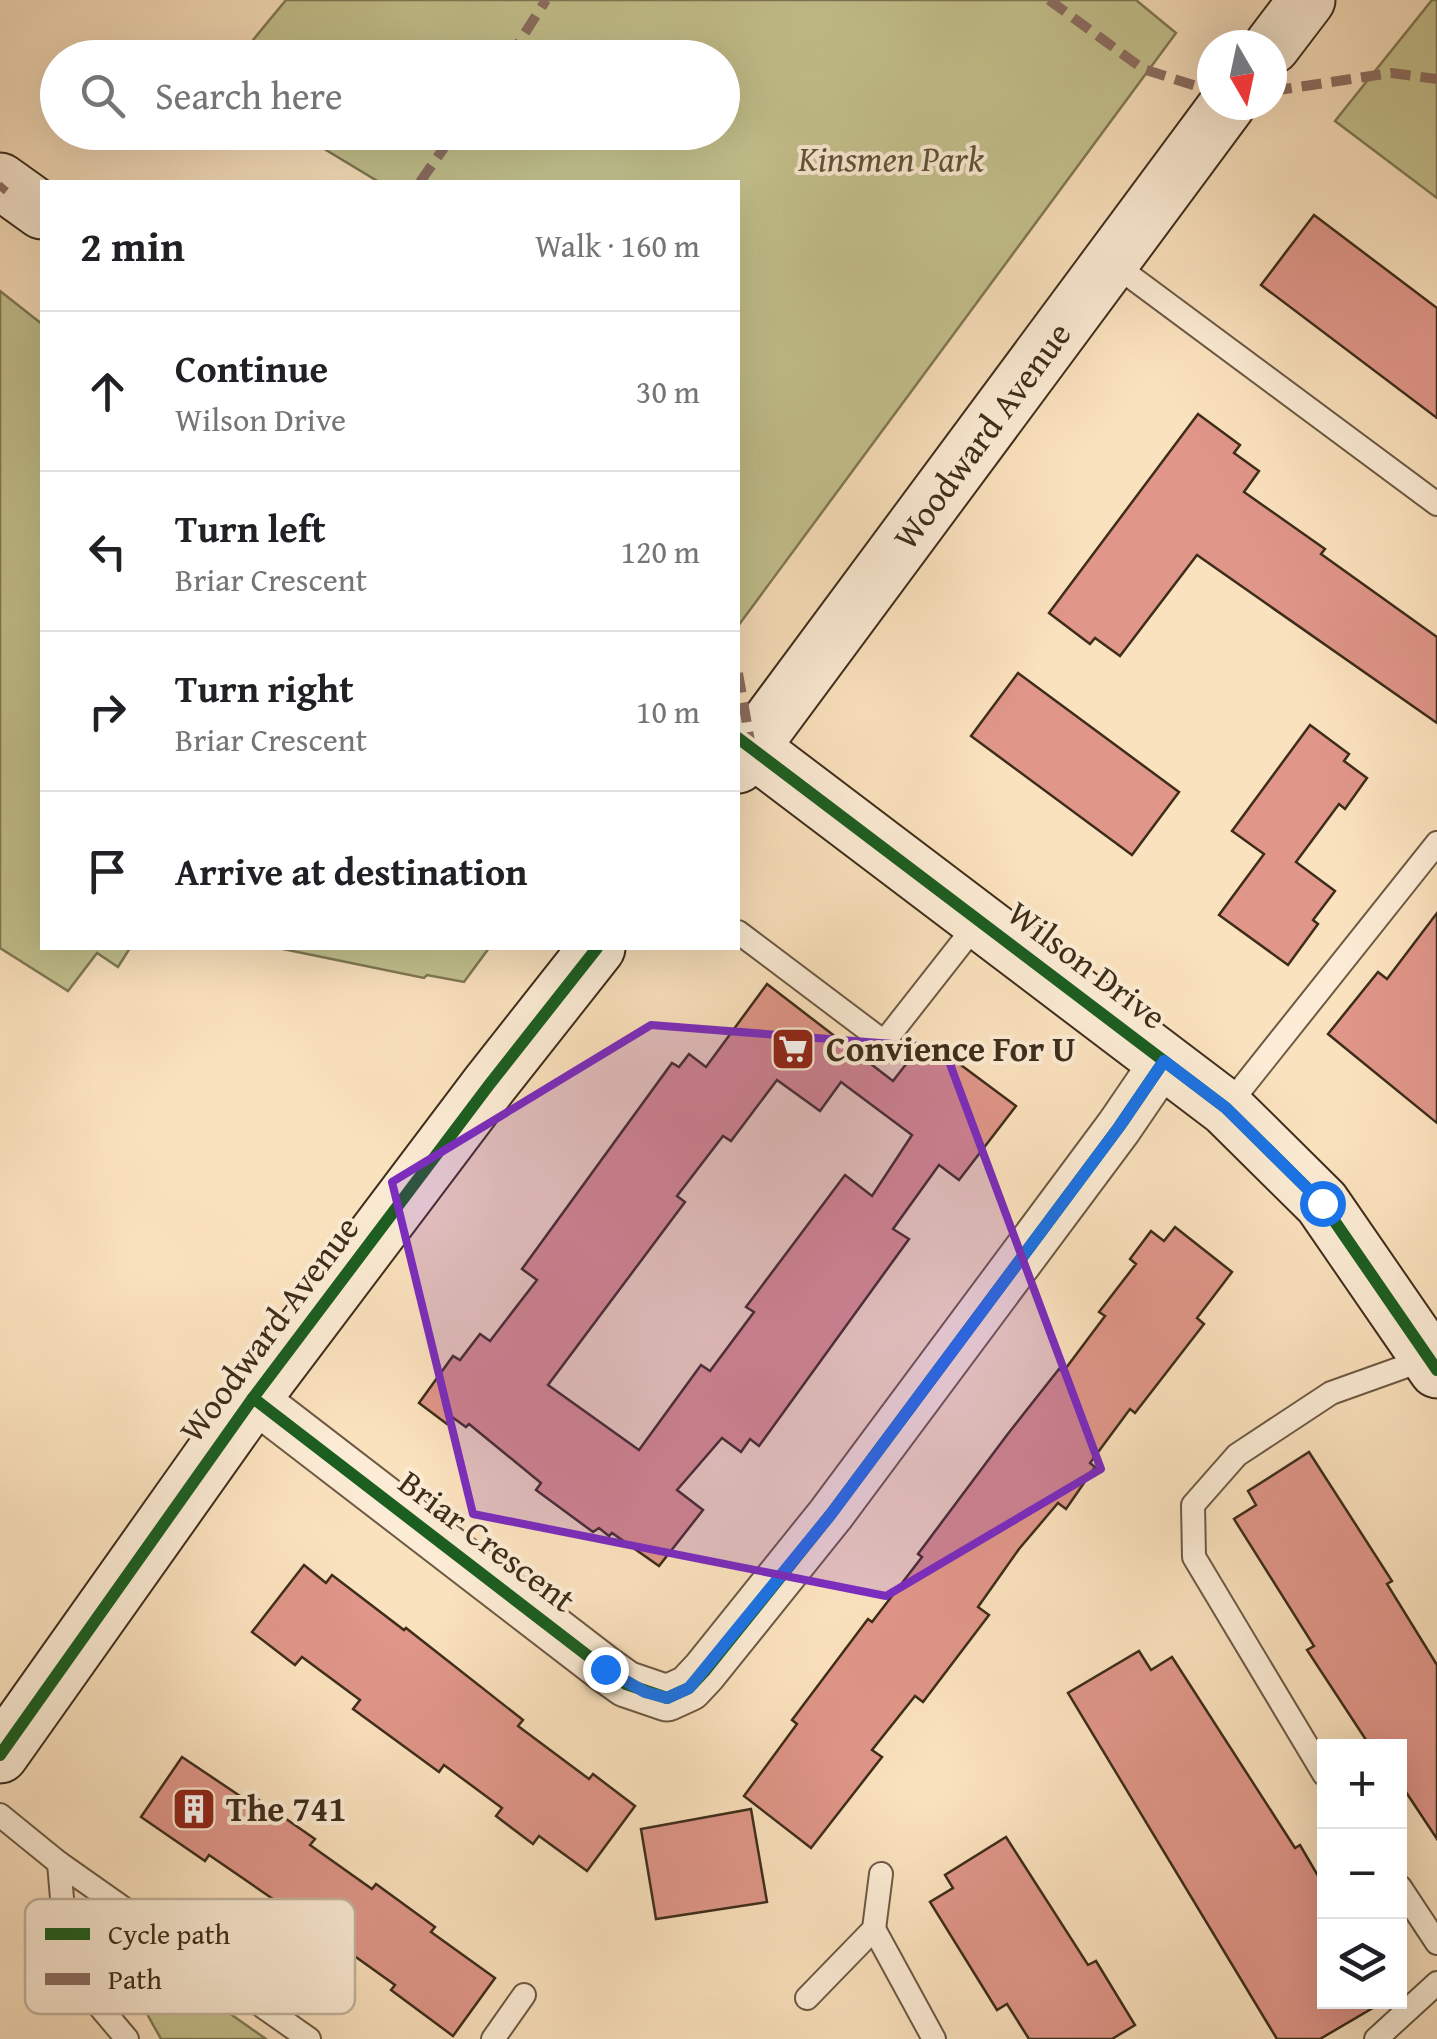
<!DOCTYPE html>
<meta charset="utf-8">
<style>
body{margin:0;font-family:"Gentium Book Plus",serif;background:#f6f6f6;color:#202124}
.controls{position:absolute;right:30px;bottom:30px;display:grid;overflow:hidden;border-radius:0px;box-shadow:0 10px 40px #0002}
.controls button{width:90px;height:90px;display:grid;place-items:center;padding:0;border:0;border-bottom:2px solid #e0e0e0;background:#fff;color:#202124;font:50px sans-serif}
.compass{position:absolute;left:1197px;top:30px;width:90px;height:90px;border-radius:50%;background:#fff;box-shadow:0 10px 40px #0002;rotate:171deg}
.stop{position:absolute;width:30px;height:30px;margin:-22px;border:8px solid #1a73e8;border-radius:50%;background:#fff}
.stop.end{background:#1a73e8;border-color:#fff;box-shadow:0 2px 10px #0008}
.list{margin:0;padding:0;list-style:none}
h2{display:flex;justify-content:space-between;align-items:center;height:130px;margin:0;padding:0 40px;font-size:42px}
h2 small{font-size:32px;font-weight:400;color:#757577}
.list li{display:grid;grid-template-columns:65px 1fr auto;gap:30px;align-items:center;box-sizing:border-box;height:160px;padding:0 40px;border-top:2px solid #e0e0e0}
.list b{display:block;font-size:38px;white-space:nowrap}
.list p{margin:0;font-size:32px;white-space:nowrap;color:#757577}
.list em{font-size:32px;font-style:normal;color:#757577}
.icon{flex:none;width:55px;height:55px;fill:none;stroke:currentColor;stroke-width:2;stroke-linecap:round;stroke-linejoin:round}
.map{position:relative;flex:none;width:1437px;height:2039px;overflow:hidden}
.search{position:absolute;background:#fff;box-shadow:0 10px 40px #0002;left:40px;top:40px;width:700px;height:110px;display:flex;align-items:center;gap:25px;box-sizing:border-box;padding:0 35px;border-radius:55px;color:#757577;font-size:38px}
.panel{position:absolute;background:#fff;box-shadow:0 10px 40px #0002;left:40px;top:180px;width:700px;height:770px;border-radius:0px}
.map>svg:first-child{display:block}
</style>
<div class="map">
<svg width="1437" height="2039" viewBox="0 0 1437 2039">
<rect width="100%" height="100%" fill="#fbe2be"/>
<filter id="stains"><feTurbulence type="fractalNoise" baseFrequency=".002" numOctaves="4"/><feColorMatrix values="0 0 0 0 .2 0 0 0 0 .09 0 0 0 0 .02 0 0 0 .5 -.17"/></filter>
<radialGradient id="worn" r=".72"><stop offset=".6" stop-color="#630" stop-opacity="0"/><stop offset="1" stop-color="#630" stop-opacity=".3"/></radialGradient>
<g fill="#c4c28e" stroke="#807854" stroke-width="2.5">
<polygon points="286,0 1136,0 1176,33 738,626 738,182 379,182 298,133 722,132 722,58 239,57"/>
<polygon points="1432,0 1437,0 1437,198 1335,121"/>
<polygon points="0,291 42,324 42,948 130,948 118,967 97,953 68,991 0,948"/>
<polygon points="278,948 489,948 464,982 427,975 424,978"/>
<path d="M154,1960L266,2039H161C149,2016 127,1988 140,1962Z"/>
</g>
<g fill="#e09689" stroke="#3d2d1a" stroke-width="2.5" fill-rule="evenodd">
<polygon points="1314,215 1437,308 1437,418 1261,285"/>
<polygon points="1198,414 1240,445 1234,453 1259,471 1244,492 1325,549 1321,554 1437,637 1437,723 1197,555 1120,656 1095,638 1090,644 1049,613"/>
<polygon points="1018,673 1179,792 1132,855 971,736"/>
<polygon points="1310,725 1349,754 1344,761 1367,778 1345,809 1339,804 1296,862 1335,891 1313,920 1318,924 1288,965 1219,915 1264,854 1232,831"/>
<polygon points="1437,913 1437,1123 1328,1034 1378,972 1387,979"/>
<path d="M767,984L893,1081L917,1050L929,1059L938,1048L1016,1106L959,1180L939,1165L893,1229L909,1239L759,1446L750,1439L741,1452L722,1438L677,1490L703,1510L659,1566L612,1533L609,1536L599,1528L593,1532L536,1490L541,1483L469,1424L466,1427L452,1417L447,1424L419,1403L453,1356L460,1360L480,1334L490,1341L537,1280L522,1269L672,1063L679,1067L689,1054L706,1067ZM777,1080L820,1111L841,1082L912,1135L872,1196L845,1175L746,1307L754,1312L710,1371L701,1365L639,1450L548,1385L685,1202L677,1196L723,1136L731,1141Z"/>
<polygon points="1175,1227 1232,1272 1197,1318 1204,1324 1135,1413 1130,1409 1090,1463 1095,1467 1066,1509 1058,1503 1019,1549 978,1607 989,1615 923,1702 915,1696 872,1750 882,1757 811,1848 744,1796 797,1724 792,1720 868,1619 872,1622 922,1557 918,1554 1007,1435 1059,1369 1063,1372 1105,1316 1099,1312 1136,1264 1130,1259 1151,1231 1164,1241"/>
<polygon points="1309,1452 1392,1581 1387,1584 1437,1665 1437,1839 1400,1783 1400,1746 1370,1746 1307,1650 1314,1646 1234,1519 1256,1505 1248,1491"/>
<polygon points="304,1565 326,1583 332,1575 404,1630 406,1628 523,1720 518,1726 589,1779 593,1774 635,1806 587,1871 539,1836 533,1844 496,1816 502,1808 444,1765 439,1772 353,1709 360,1700 302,1657 295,1665 252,1632"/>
<polygon points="1139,1651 1151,1670 1172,1657 1295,1848 1300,1845 1324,1886 1324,2002 1383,2002 1320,2039 1277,2039 1068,1693"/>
<polygon points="182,1757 249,1802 253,1796 315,1839 310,1845 372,1889 376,1884 435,1927 431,1932 495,1978 453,2036 391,1990 395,1985 332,1940 327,1946 268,1903 273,1899 209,1855 205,1861 141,1817"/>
<polygon points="751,1809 767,1902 656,1919 641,1829"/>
<polygon points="1006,1837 1088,1965 1096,1961 1135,2025 1112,2039 1029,2039 1007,2004 997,2010 930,1902 953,1888 945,1875"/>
</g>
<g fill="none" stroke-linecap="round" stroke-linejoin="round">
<defs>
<g id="lane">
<polyline points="1111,262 1437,504"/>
<polyline points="738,932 884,1042 979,921"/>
<polyline points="1226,1108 1437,843"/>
<polyline points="1324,1774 1194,1557 1193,1505 1237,1455 1331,1393 1429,1358"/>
<polyline points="0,1815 59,1863 309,2039"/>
<polyline points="59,1863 68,1969 127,2039"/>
<polyline points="1400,1887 1437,1943"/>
<polyline points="874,1929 934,2039"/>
<polyline points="807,1998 874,1929 881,1874"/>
<polyline points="493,2039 524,1995"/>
<polyline points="1376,2039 1437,1983"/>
</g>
<polyline id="street" points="253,1398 605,1669 626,1684 667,1698 689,1688 704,1672 831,1514 1119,1127 1164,1061"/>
<g id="secondary">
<polyline points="1272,46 1307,0"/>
<polyline points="0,181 42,211"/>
<polyline points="738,738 1226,1108 1322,1203 1437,1370"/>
<path id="s1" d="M738,765L1227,105"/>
<polyline points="0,1755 253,1398 489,1085 597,948"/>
</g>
</defs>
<use href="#lane" stroke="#6c5a43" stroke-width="26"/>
<use href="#street" stroke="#6c5a43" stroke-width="49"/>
<use href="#secondary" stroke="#3d2d1a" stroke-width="59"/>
<use href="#lane" stroke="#fcecd5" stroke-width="22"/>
<use href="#street" stroke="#fcecd5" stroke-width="45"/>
<use href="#secondary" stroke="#fcecd5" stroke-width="55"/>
<g stroke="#8d6e63" stroke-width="10" stroke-dasharray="20 10" stroke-linecap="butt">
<polyline points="1049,0 1143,69 1212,91"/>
<polyline points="509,58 546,0"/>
<polyline points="1272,91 1391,73 1437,79"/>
<polyline points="420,182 455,132"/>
<polyline points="0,191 5,185"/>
<polyline points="738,673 751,747"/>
</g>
<defs>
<g id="cycleway">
<polyline points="738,738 1226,1108 1322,1203 1437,1370"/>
<polyline points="253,1398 605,1669 626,1684 667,1698 689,1688 704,1672 831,1514 1119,1127 1164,1061"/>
<polyline points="0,1755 253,1398 489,1085 597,948"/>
</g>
</defs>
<use href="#cycleway" stroke="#fcecd5" stroke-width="19"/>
<use href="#cycleway" stroke="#1b5e20" stroke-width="12"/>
</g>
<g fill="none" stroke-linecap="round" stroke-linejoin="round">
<polyline stroke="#1a73e8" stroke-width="12" points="605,1669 645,1692 667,1698 689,1688 831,1514 1119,1127 1164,1061 1226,1108 1322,1203"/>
</g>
<path fill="#7b2cbf" fill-opacity="0.2" stroke="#7b2cbf" stroke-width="8" stroke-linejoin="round" d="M651,1025L944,1048L1101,1469L886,1596L473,1514L392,1182Z"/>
<defs>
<symbol id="supermarket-square" viewBox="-11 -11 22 22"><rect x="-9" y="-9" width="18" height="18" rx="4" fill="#8f2418" stroke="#fcecd5"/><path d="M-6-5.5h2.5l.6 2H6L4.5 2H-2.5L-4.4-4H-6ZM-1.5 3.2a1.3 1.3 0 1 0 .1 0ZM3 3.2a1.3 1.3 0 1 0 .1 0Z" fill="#fff"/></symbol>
<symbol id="building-square" viewBox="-11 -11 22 22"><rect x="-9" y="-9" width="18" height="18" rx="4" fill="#8f2418" stroke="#fcecd5"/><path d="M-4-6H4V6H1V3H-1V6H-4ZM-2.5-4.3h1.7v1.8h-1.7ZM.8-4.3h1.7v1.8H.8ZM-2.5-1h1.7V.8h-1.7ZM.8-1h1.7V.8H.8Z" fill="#fff"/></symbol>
</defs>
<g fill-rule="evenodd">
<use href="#supermarket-square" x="768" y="1024" width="50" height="50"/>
<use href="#building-square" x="169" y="1784" width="50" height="50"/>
</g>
<g text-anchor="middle" stroke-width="8" stroke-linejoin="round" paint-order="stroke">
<g font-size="35" font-style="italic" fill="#5f5237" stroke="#fcecd5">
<text x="891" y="171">Kinsmen Park</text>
</g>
<g font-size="35" fill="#3d2d1a" stroke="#fcecd5">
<text dy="12" stroke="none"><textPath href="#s1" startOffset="410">Woodward Avenue</textPath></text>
<text transform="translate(1087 965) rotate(37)" y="12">Wilson Drive</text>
<text transform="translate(269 1329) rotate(-53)" y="12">Woodward Avenue</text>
<text transform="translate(487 1541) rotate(37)" y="12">Briar Crescent</text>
</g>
<g font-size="35" font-weight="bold" fill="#3d2d1a" stroke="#fcecd5" text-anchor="start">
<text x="826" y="1061">Convience For U</text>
<text x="226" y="1821">The 741</text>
</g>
</g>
<rect x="25" y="1899" width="330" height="115" rx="15" fill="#fcecd5" stroke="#c3b39d" stroke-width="2.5"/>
<rect x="45" y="1928" width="45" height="12" fill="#1b5e20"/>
<rect x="45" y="1973" width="45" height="12" fill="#8d6e63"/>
<g font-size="28" fill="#3d2d1a">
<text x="108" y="1944">Cycle path</text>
<text x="108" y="1989">Path</text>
</g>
<rect width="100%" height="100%" filter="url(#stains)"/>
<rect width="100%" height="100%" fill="url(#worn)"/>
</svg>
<div class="controls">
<button>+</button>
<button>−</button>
<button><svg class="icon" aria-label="layers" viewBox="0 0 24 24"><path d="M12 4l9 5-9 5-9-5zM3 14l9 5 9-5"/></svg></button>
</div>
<svg class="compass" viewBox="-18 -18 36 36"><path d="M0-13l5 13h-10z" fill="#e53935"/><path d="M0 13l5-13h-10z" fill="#757577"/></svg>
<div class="stop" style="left:1322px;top:1203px"></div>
<div class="stop end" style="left:605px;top:1669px"></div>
<div class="search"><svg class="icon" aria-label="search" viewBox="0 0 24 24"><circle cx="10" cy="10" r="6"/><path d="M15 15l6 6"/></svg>Search here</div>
<section class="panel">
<h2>2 min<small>Walk · 160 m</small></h2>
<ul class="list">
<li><svg class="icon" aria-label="ahead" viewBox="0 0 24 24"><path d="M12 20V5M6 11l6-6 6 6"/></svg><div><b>Continue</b><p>Wilson Drive</p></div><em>30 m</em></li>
<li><svg class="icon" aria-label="left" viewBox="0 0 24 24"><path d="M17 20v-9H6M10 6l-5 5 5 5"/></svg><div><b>Turn left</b><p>Briar Crescent</p></div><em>120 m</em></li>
<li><svg class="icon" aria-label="right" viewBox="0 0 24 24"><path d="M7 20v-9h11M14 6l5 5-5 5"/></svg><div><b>Turn right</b><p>Briar Crescent</p></div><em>10 m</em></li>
<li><svg class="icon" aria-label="arrive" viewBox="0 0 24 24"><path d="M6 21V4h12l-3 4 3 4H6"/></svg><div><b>Arrive at destination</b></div></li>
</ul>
</section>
</div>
